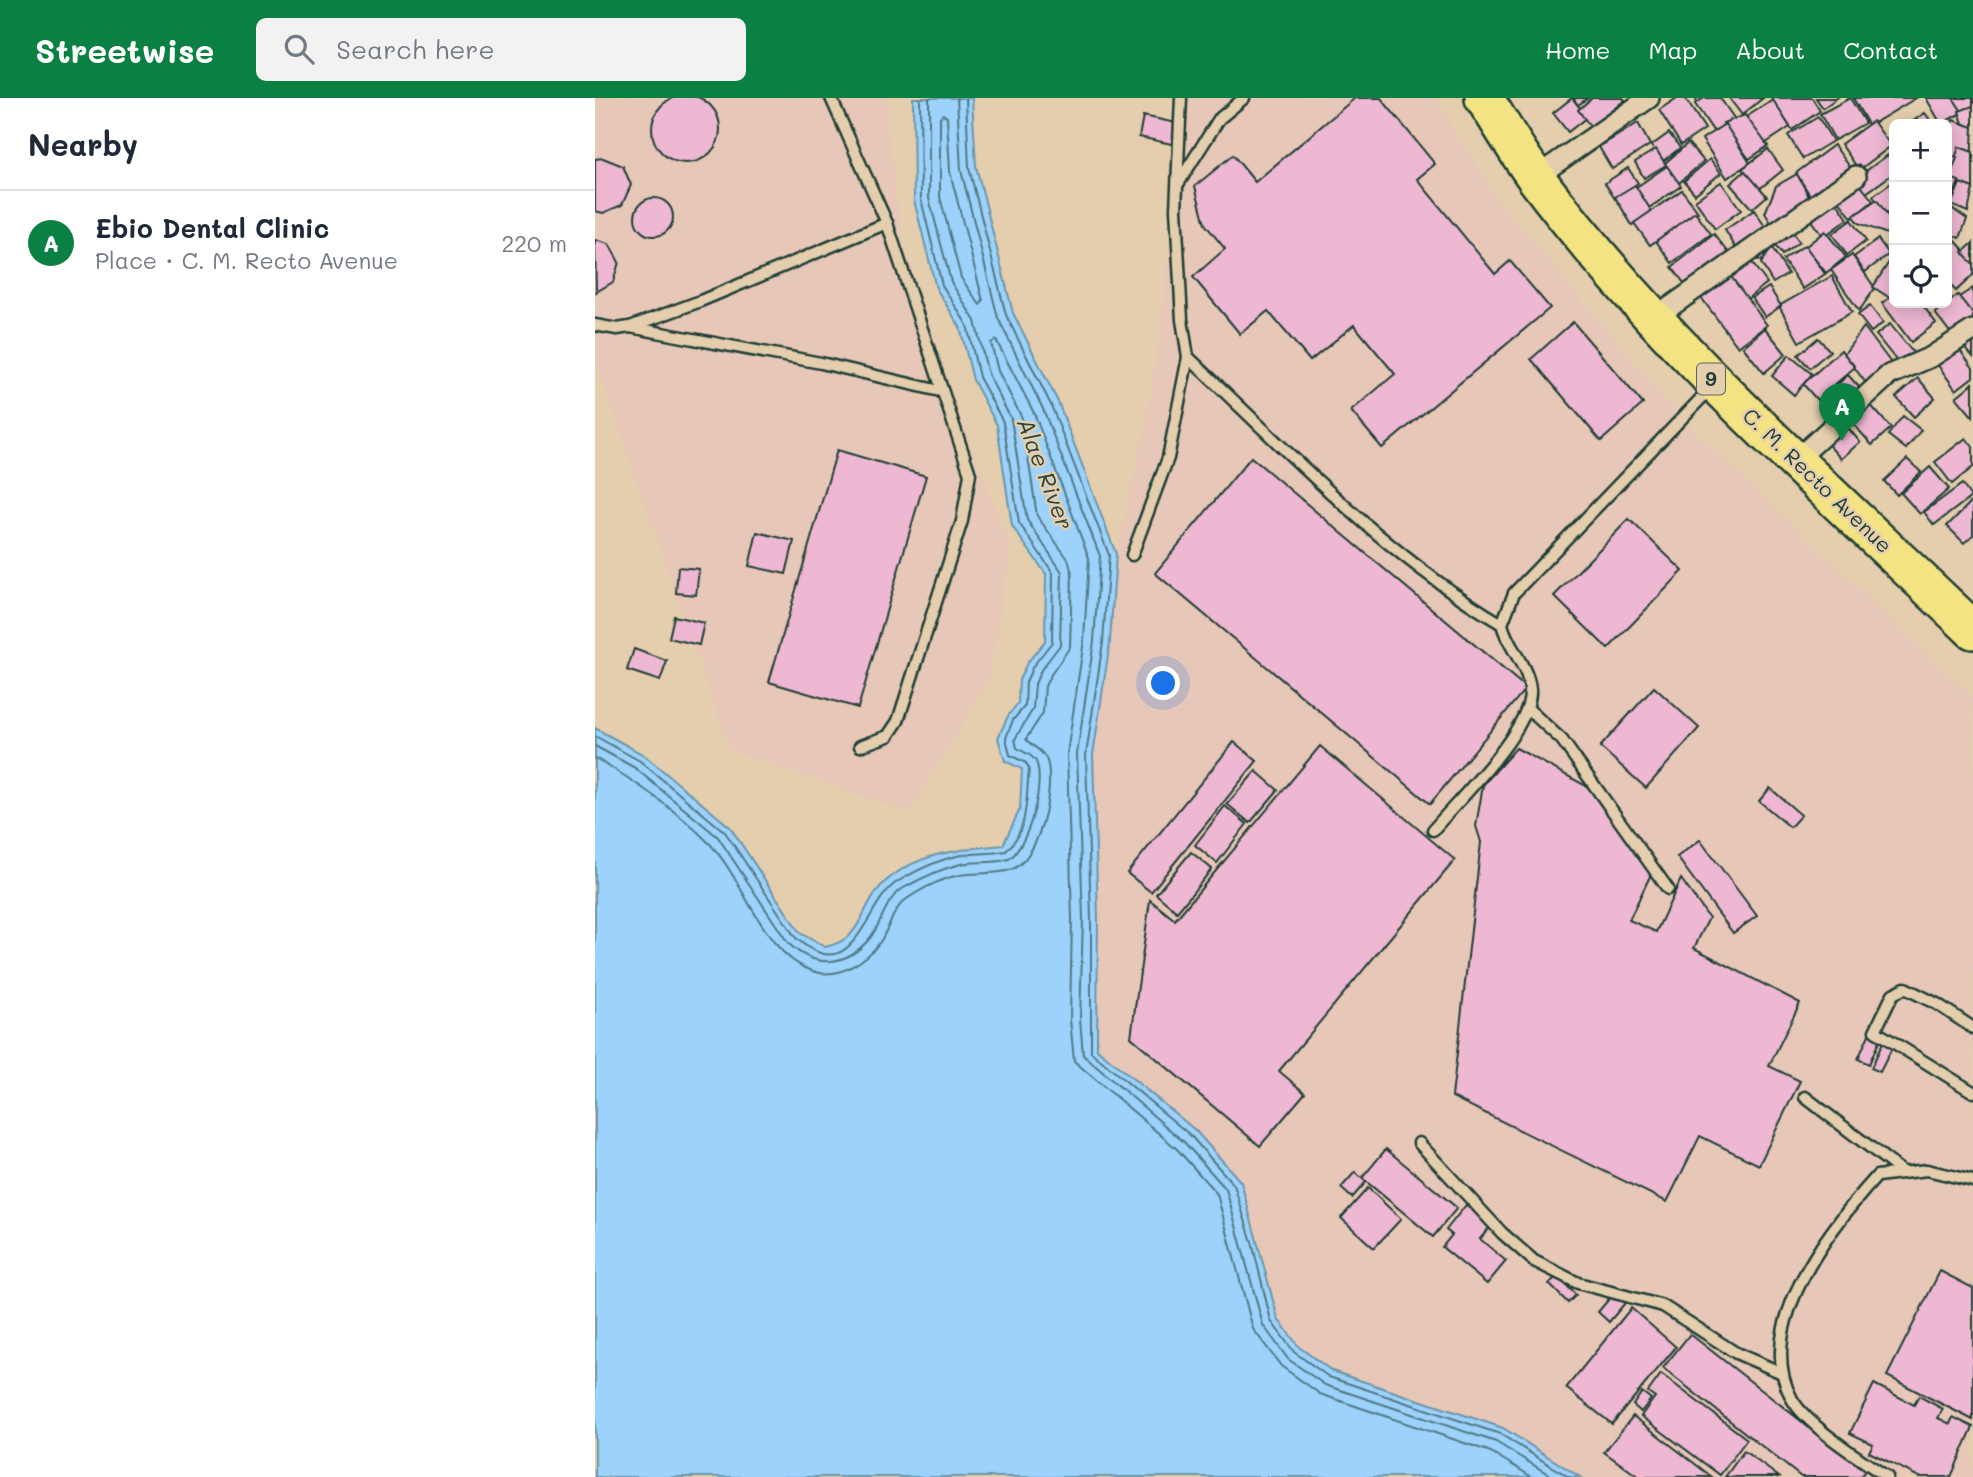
<!DOCTYPE html>
<meta charset="utf-8">
<style>
body{margin:0;font-family:Mali,sans-serif;background:#f2f2f3;color:#1f2937}
.controls{position:absolute;right:21px;top:21px;display:grid;overflow:hidden;border-radius:10px;box-shadow:0 4px 18px #0003}
.controls button{width:63px;height:63px;display:grid;place-items:center;padding:0;border:0;border-bottom:2px solid #e0e1e3;background:#fff;color:#1f2937;font:35px sans-serif}
.you{position:absolute;left:569px;top:586px;width:24px;height:24px;margin:-18px;border:5px solid #fff;border-radius:50%;background:#1a73e8;box-shadow:0 0 0 10px #1a73e833}
.badge{display:grid;place-items:center;width:46px;height:46px;border-radius:50%;background:#0b8043;color:#fff;font-size:23px;font-weight:700}
.pin{position:absolute;translate:-50% -58px;filter:drop-shadow(0 2px 4px #0008)}
.pin::after{content:'';position:absolute;top:37px;width:24px;height:21px;background:inherit;clip-path:polygon(0 0,100% 0,50% 100%)}
.list{margin:0;padding:0;list-style:none}
h2{display:flex;justify-content:space-between;align-items:center;height:91px;margin:0;padding:0 28px;font-size:30px}
h2 small{font-size:23px;font-weight:400;color:#747a83}
.list li{display:grid;grid-template-columns:46px 1fr auto;gap:21px;align-items:center;box-sizing:border-box;height:105px;padding:0 28px;border-top:2px solid #e0e1e3}
.list b{display:block;font-size:26px;white-space:nowrap}
.list p{margin:0;font-size:23px;white-space:nowrap;color:#747a83}
.list em{font-size:23px;font-style:normal;color:#747a83}
.icon{flex:none;width:38px;height:38px;fill:none;stroke:currentColor;stroke-width:2;stroke-linecap:round;stroke-linejoin:round}
.map{position:relative;flex:none;width:1378px;height:1379px;overflow:hidden}
header{display:flex;align-items:center;gap:42px;box-sizing:border-box;height:98px;padding:0 35px;background:#0b8043;color:#fff}
header strong{font-size:33px}
nav{display:flex;gap:38px;margin-inline-start:auto;font-size:24px}
.search{width:490px;height:63px;background:#f2f2f3;display:flex;align-items:center;gap:18px;box-sizing:border-box;padding:0 24px;border-radius:10px;color:#747a83;font-size:26px}
main{display:flex}
aside{flex:1;background:#fff}
.map>svg:first-child{display:block}
</style>
<header>
<strong>Streetwise</strong>
<div class="search"><svg class="icon" aria-label="search" viewBox="0 0 24 24"><circle cx="10" cy="10" r="6"/><path d="M15 15l6 6"/></svg>Search here</div>
<nav><a>Home</a><a>Map</a><a>About</a><a>Contact</a></nav>
</header>
<main>
<aside>
<h2>Nearby<small></small></h2>
<ul class="list">
<li><span class="badge">A</span><div><b>Ebio Dental Clinic</b><p>Place · C. M. Recto Avenue</p></div><em>220 m</em></li>
</ul>
</aside>
<div class="map">
<svg width="1378" height="1379" viewBox="0 0 1378 1379">
<rect width="100%" height="100%" fill="#e4cead"/>
<filter id="ink" filterUnits="userSpaceOnUse"><feTurbulence type="fractalNoise" baseFrequency=".0143" numOctaves="2"/><feDisplacementMap in="SourceGraphic" scale="14" xChannelSelector="R" yChannelSelector="G"/><feConvolveMatrix kernelMatrix="1 2 1 2 8 2 1 2 1" color-interpolation-filters="sRGB"/></filter>
<g filter="url(#ink)">
<g fill="#e7c7b8">
<polygon points="0,0 292,0 292,26 308,143 354,288 415,450 394,583 314,714 135,652 0,262"/>
<polygon points="584,0 839,0 903,102 1089,323 1378,600 1378,1379 985,1379 850,1309 737,1273 704,1249 683,1221 664,1142 646,1084 600,1032 502,951 503,821 498,657 515,544 521,456 552,320 569,201 582,60"/>
</g>
<path fill="#9cd2fb" stroke="#6a96ab" stroke-width="2" d="M318,0H377L381,68L418,215L463,304L521,456L515,544L498,657L503,821L502,951L600,1032L646,1084L683,1221L704,1249L737,1273L908,1330L985,1379H0V630L49,657L135,729L205,835L230,849C269,841 264,811 286,788C318,755 365,751 408,747L425,711L427,671L410,663L403,640L413,618L423,605L424,582L432,565L450,543L451,476L417,428L402,327L378,282L365,229L341,190L319,102Z"/>
<g fill="none" stroke-linecap="round" stroke-linejoin="round">
<g stroke="#517984" stroke-width="2">
<polyline points="362,0 366,72 403,220 448,311 505,458 499,543 482,656 488,821 485,921 488,957 589,1044 631,1091 668,1227 693,1261 730,1287 901,1344 958,1379"/>
<polyline points="371,0 374,70 411,217 456,307 514,457 508,544 491,657 496,821 496,954 595,1037 639,1087 657,1144 676,1223 699,1254 734,1279 905,1336 974,1379"/>
<polygon points="348,16 352,19 355,74 388,203 385,207 366,180 345,99 345,19"/>
<path d="M0,638L45,663L130,734L200,839C260,894 269,805 302,784C322,772 344,761 367,757C381,755 396,756 411,753C434,732 431,699 434,671L431,665L415,657L411,640L418,622L430,608L431,584L438,568L457,544L458,475L424,425L408,324L384,279L372,227L347,187L326,101L325,0"/>
<path d="M0,648L40,670L123,739L193,845C220,871 251,869 275,840C287,825 290,802 307,791C326,780 345,771 366,766C382,763 399,766 414,761C433,749 452,682 440,662C436,656 428,654 422,650L420,641L438,611L440,586L446,572L465,547L467,474L432,422L416,321L393,276L380,223L356,184L334,100V0"/>
<path d="M0,660C39,682 84,714 115,746C151,784 168,859 221,874C245,881 272,862 285,844C293,832 298,812 309,803C327,790 351,778 372,776C386,775 402,776 415,772C445,763 460,689 452,663C448,651 436,649 431,641L448,615L450,588L455,578L475,549L477,475L473,461L442,418L427,320L403,273L396,245L401,242L439,315L494,460L489,542L472,656L477,821L475,921L479,963L582,1051L622,1096L658,1231L686,1268L725,1296L896,1354L937,1379"/>
</g>
</g>
<g fill="#eeb8d2" stroke="#1f3d34" stroke-width="2">
<circle cx="91" cy="31" r="34"/>
<polygon points="760,0 786,0 840,66 822,81 900,176 915,163 955,210 787,350 756,313 800,276 759,227 715,263 673,213 645,236 598,179 630,151 610,126 600,88 638,57 660,84"/>
<polygon points="977,0 992,19 973,34 958,15"/>
<polygon points="978,0 993,0 983,7"/>
<polygon points="997,0 1028,0 1030,2 996,29 983,12"/>
<polygon points="1082,0 1090,0 1110,31 1086,47 1064,12"/>
<polygon points="1100,0 1113,0 1114,1 1104,7"/>
<polygon points="1109,0 1125,0 1141,23 1121,37 1100,6"/>
<polygon points="1134,0 1168,0 1147,17"/>
<polygon points="1176,0 1217,0 1225,13 1197,32"/>
<polygon points="1221,0 1242,0 1228,10"/>
<polygon points="1255,0 1270,25 1240,42 1225,16"/>
<polygon points="1258,0 1321,0 1274,28"/>
<polygon points="1331,0 1360,0 1368,14 1346,26"/>
<polygon points="1358,0 1378,0 1378,8 1368,15"/>
<polygon points="1178,2 1195,29 1168,47 1151,19"/>
<polygon points="1378,8 1378,29 1370,32 1364,13"/>
<polygon points="1330,15 1338,26 1314,26"/>
<polygon points="1150,17 1173,48 1154,61 1128,25"/>
<polygon points="548,18 591,27 586,48 544,39"/>
<polygon points="1223,19 1238,43 1208,61 1193,37"/>
<polygon points="1358,22 1378,29 1376,66 1352,57 1352,38"/>
<polygon points="1278,23 1296,48 1264,72 1246,46"/>
<polygon points="1043,25 1055,47 1017,71 1004,49"/>
<polygon points="1130,26 1155,65 1132,80 1107,41"/>
<polygon points="1074,35 1085,50 1068,63 1056,48"/>
<polygon points="1093,45 1109,63 1084,85 1069,66"/>
<polygon points="1239,47 1258,73 1218,102 1201,75"/>
<polygon points="1364,49 1378,54 1378,92 1352,83"/>
<polygon points="1061,51 1071,67 1049,80 1040,64"/>
<polygon points="1173,51 1188,72 1163,92 1147,71"/>
<polygon points="1352,56 1362,60 1355,78 1352,77"/>
<polygon points="1293,57 1299,66 1299,75 1271,95 1261,80"/>
<polygon points="8,60 28,68 36,87 27,107 8,115 0,113 0,61"/>
<polygon points="1115,61 1126,75 1100,96 1089,83"/>
<polygon points="1072,68 1086,88 1054,110 1040,90"/>
<polygon points="1033,70 1043,85 1020,101 1010,85"/>
<polygon points="1150,73 1172,98 1157,111 1135,86"/>
<polygon points="1202,76 1216,102 1176,125 1170,115 1181,88"/>
<polygon points="1259,79 1278,103 1257,120 1238,95"/>
<polygon points="1352,79 1364,83 1356,105 1352,102"/>
<polygon points="1299,83 1299,110 1290,116 1278,98"/>
<polygon points="1126,84 1146,112 1120,131 1100,102"/>
<polygon points="1365,85 1378,90 1373,114 1356,107"/>
<polygon points="1040,87 1057,114 1037,127 1020,99"/>
<polygon points="1087,92 1103,114 1055,147 1039,125"/>
<polygon points="1236,96 1253,121 1228,139 1210,114"/>
<circle cx="59" cy="119" r="19"/>
<polygon points="1282,102 1297,124 1292,136 1263,125 1258,118"/>
<polygon points="1352,107 1372,121 1365,140 1352,135"/>
<polygon points="1159,112 1173,133 1143,153 1130,132"/>
<polygon points="1100,114 1116,136 1077,165 1061,143"/>
<polygon points="1256,122 1271,143 1252,157 1237,136"/>
<polygon points="1191,126 1204,144 1187,157 1173,138"/>
<polygon points="1230,133 1251,159 1231,175 1210,149"/>
<polygon points="1119,136 1138,160 1095,193 1077,169"/>
<polygon points="1358,140 1378,162 1378,177 1361,193 1352,184 1352,146"/>
<polygon points="1283,141 1294,156 1270,174 1259,159"/>
<polygon points="0,142 14,146 24,164 18,184 1,194"/>
<polygon points="1378,145 1378,167 1368,154"/>
<polygon points="1210,147 1230,176 1208,191 1188,162"/>
<polygon points="1173,150 1168,163 1160,161"/>
<polygon points="1177,150 1193,176 1178,185 1166,165"/>
<polygon points="1151,157 1172,185 1152,201 1130,172"/>
<polygon points="1257,157 1280,190 1264,213 1236,172"/>
<polygon points="1294,164 1299,167 1299,193 1295,200 1278,189"/>
<polygon points="1132,173 1172,227 1143,249 1102,194"/>
<polygon points="1237,178 1257,214 1204,244 1184,208"/>
<polygon points="1174,189 1186,208 1170,219 1157,200"/>
<polygon points="1378,190 1378,220 1377,221 1364,199"/>
<polygon points="1299,197 1299,205 1326,205 1341,225 1316,244 1287,205"/>
<polygon points="1363,197 1378,216 1378,223 1358,238 1340,215"/>
<polygon points="1275,208 1288,225 1276,234 1263,217"/>
<polygon points="978,224 1048,306 1006,343 936,261"/>
<polygon points="1295,226 1319,256 1305,267 1281,237"/>
<polygon points="1269,229 1305,277 1280,297 1249,256"/>
<polygon points="1170,230 1191,256 1169,275 1148,249"/>
<polygon points="1223,240 1235,253 1215,270 1203,257"/>
<polygon points="1378,241 1378,259 1369,249"/>
<polygon points="1361,247 1378,270 1378,279 1361,292 1340,263"/>
<polygon points="1246,252 1260,269 1222,302 1208,286"/>
<polygon points="1194,257 1217,276 1199,297 1177,278"/>
<polygon points="1253,277 1273,299 1256,314 1236,292"/>
<polygon points="1323,280 1340,300 1319,319 1301,299"/>
<polygon points="1378,285 1378,319 1361,299"/>
<polygon points="1272,303 1296,330 1277,347 1253,320"/>
<polygon points="1308,318 1326,332 1311,351 1293,337"/>
<polygon points="1249,325 1265,344 1246,361 1229,342"/>
<polygon points="1371,340 1378,349 1378,369 1357,386 1340,364"/>
<polygon points="242,352 331,378 263,610 174,584"/>
<polygon points="656,359 931,590 835,706 560,475"/>
<polygon points="1312,361 1326,374 1302,397 1289,383"/>
<polygon points="1335,369 1354,391 1325,416 1306,395"/>
<polygon points="1367,386 1376,399 1339,427 1329,414"/>
<polygon points="1378,402 1378,437 1369,445 1352,428"/>
<polygon points="1034,421 1088,473 1013,551 959,498"/>
<polygon points="162,434 199,443 191,476 154,468"/>
<polygon points="83,469 104,471 101,497 81,495"/>
<polygon points="79,518 109,525 104,547 74,540"/>
<polygon points="39,551 72,563 65,583 32,572"/>
<polygon points="1059,589 1104,630 1051,690 1005,649"/>
<polygon points="639,644 662,663 556,794 532,775"/>
<polygon points="725,648 860,762 684,973 710,995 665,1048 536,939 555,802 580,822"/>
<polygon points="921,650 995,690 1057,774 1034,822 1061,834 1086,781 1114,820 1099,850 1205,905 1174,968 1205,983 1164,1067 1105,1038 1072,1104 857,999 886,744 881,728 888,687"/>
<polygon points="661,673 683,692 655,725 632,706"/>
<polygon points="1175,690 1206,717 1195,729 1164,703"/>
<polygon points="630,708 652,726 622,765 600,747"/>
<polygon points="1105,742 1162,818 1138,835 1082,759"/>
<polygon points="596,754 617,771 582,814 561,796"/>
<polygon points="1275,934 1286,939 1274,966 1263,961"/>
<polygon points="1289,942 1299,946 1285,974 1276,970"/>
<polygon points="791,1051 862,1110 838,1139 767,1080"/>
<polygon points="760,1074 771,1084 757,1100 746,1090"/>
<polygon points="773,1090 806,1121 779,1150 746,1120"/>
<polygon points="871,1107 896,1128 885,1141 911,1163 892,1186 847,1149 857,1137 851,1132"/>
<polygon points="1345,1173 1378,1190 1378,1322 1292,1278"/>
<polygon points="962,1178 981,1197 973,1205 954,1186"/>
<polygon points="1019,1195 1030,1205 1014,1224 1003,1214"/>
<polygon points="1036,1210 1081,1249 1017,1326 971,1290"/>
<polygon points="1095,1236 1270,1373 1265,1379 1206,1379 1068,1270"/>
<polygon points="1066,1276 1152,1341 1125,1377 1046,1318 1060,1299 1053,1294"/>
<polygon points="1279,1286 1319,1307 1324,1298 1348,1311 1343,1320 1355,1326 1358,1319 1378,1329 1356,1379 1324,1379 1274,1354 1278,1346 1255,1335"/>
<polygon points="1047,1294 1056,1301 1046,1314 1038,1307"/>
<polygon points="1038,1318 1117,1379 1044,1379 1009,1354"/>
<polygon points="1149,1353 1184,1379 1130,1379"/>
</g>
<g fill="none" stroke-linecap="round" stroke-linejoin="round">
<defs>
<g id="lane">
<polyline points="236,0 292,125 375,376 367,423 303,623 293,638 265,648"/>
<polyline points="583,86 624,21 649,0"/>
<polyline points="0,227 22,231 35,229 103,204 292,125"/>
<polyline points="35,229 226,265 345,293"/>
<path d="M593,259C693,353 788,456 907,526"/>
<polyline points="537,457 573,360 593,259 587,222 581,111 586,0"/>
<polyline points="932,610 967,642 1073,791"/>
<path d="M838,732C864,701 938,631 935,591C933,568 912,548 907,526L919,495L1116,290"/>
<polyline points="1378,930 1342,906 1310,890 1298,896 1280,933 1378,994"/>
<polyline points="1210,999 1306,1073"/>
<polyline points="824,1045 907,1135 939,1163 983,1185 1068,1208 1141,1255 1187,1275"/>
<path d="M1292,1379C1267,1362 1211,1327 1197,1301C1157,1228 1236,1129 1282,1078L1332,1072L1378,1083"/>
</g>
<g id="street">
<polyline points="941,79 1054,0"/>
<polyline points="1058,221 1261,78"/>
<polyline points="1201,362 1294,277 1336,259 1378,232"/>
</g>
<path id="highway" d="M889,0C906,26 922,54 941,80C1067,248 1227,387 1378,532"/>
</defs>
<use href="#lane" stroke="#1f3d34" stroke-width="15"/>
<use href="#street" stroke="#1f3d34" stroke-width="24"/>
<use href="#highway" stroke="#1f3d34" stroke-width="42"/>
<use href="#lane" stroke="#e4cead" stroke-width="10"/>
<use href="#street" stroke="#e4cead" stroke-width="19"/>
<use href="#highway" stroke="#f4e382" stroke-width="37"/>
</g>
</g>
<g text-anchor="middle" stroke-width="5" stroke-linejoin="round" paint-order="stroke">
<rect fill="#e4cead" stroke="#5a6858" stroke-width="2" x="1102" y="265.5" width="28" height="31" rx="5"/>
<g font-size="19" font-weight="bold" fill="#1f3d34">
<text x="1116" y="288">9</text>
</g>
<g font-size="21" fill="#1f3d34" stroke="#e4cead">
<text transform="translate(1222 383) rotate(44)" y="7">C. M. Recto Avenue</text>
</g>
<g font-size="23" font-style="italic" fill="#25443e" stroke="#e4cead">
<text transform="translate(450 376) rotate(69)" y="8">Alae River</text>
</g>
</g>
</svg>
<div class="controls">
<button>+</button>
<button>−</button>
<button><svg class="icon" aria-label="locate" viewBox="0 0 24 24"><circle cx="12" cy="12" r="6"/><path d="M12 2v4M12 18v4M2 12h4M18 12h4"/></svg></button>
</div>
<div class="you"></div>
<div class="pin badge" style="left:1247px;top:343px">A</div>
</div>
</main>
